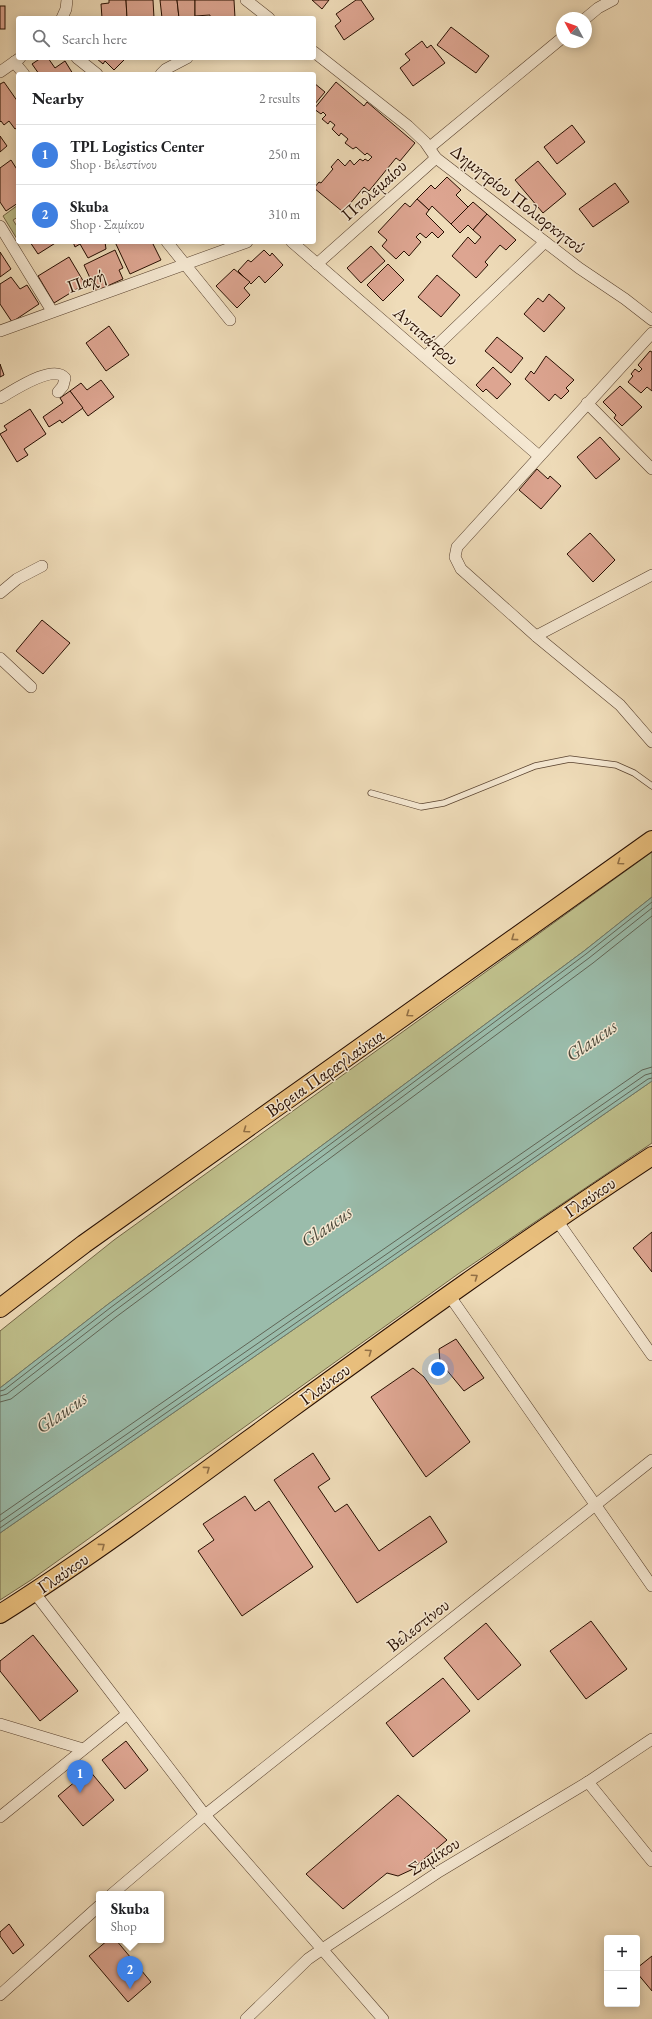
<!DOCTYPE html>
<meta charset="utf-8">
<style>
body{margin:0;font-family:"EB Garamond",serif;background:#f2f2f2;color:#202124}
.controls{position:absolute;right:12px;bottom:12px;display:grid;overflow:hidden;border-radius:4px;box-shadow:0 2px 10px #0003}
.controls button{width:36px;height:36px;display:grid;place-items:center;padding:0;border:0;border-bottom:1px solid #e0e0e0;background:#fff;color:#202124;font:20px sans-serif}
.compass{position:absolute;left:556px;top:12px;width:36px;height:36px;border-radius:50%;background:#fff;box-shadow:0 2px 10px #0003;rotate:311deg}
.you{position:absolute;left:438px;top:1369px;width:14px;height:14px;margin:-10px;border:3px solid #fff;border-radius:50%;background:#1a73e8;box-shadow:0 0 0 6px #1a73e833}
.badge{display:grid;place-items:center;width:26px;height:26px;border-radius:50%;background:#1a73e8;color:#fff;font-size:13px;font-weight:700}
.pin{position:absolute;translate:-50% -33px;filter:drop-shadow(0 1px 2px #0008)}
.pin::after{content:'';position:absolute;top:21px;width:14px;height:12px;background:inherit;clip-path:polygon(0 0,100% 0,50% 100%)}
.popup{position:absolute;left:96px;top:1891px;width:68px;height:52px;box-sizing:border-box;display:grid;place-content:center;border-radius:4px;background:#fff;filter:drop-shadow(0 1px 3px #0005);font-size:13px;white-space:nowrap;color:#757577}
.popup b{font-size:15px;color:#202124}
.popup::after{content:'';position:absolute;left:50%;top:100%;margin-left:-8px;border:8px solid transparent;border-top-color:#fff}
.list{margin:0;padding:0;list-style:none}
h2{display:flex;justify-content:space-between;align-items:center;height:52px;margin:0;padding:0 16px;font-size:17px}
h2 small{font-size:13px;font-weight:400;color:#757577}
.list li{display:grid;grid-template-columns:26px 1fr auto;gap:12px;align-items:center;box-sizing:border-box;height:60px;padding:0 16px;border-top:1px solid #e0e0e0}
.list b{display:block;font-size:15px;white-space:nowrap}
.list p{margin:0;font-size:13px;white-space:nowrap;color:#757577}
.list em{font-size:13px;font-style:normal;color:#757577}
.icon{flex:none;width:22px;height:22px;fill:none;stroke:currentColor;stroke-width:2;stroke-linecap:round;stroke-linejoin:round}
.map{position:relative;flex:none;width:652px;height:2019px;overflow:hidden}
.search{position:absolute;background:#fff;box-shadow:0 2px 10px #0003;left:16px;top:16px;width:300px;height:44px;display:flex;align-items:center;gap:10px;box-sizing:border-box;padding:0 14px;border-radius:4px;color:#757577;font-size:15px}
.panel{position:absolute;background:#fff;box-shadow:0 2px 10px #0003;left:16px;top:72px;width:300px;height:172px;border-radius:4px}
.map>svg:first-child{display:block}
</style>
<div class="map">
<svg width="652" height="2019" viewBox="0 0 652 2019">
<rect width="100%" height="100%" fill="#efdcb9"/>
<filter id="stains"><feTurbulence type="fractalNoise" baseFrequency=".005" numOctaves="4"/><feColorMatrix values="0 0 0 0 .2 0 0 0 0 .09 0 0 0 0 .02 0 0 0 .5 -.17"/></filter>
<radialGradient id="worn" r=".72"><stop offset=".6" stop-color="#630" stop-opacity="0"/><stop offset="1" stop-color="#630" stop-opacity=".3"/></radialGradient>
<g fill="#bfbf8b" stroke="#736646">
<polygon points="18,205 18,217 13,220 18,228 17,239 3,216"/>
<polygon points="652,852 652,897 584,951 107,1305 0,1388 0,1331 114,1240"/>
<polygon points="652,1081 652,1143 458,1274 31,1580 0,1600 0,1533"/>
</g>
<polygon fill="#9abcab" stroke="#6c7667" points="652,897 652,1081 0,1533 0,1388 107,1305 584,951"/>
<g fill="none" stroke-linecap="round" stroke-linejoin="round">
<g stroke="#606556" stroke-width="1">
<polyline points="0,1391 4,1390 110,1308 586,954 652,902"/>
<polyline points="0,1396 7,1394 113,1312 589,958 652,908"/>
<polyline points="0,1402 11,1399 116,1317 593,963 652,916"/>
<polyline points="0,1515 642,1070 652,1067"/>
<polyline points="0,1522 645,1075 652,1073"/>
<polyline points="0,1528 648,1079 652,1078"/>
</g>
</g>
<g fill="#dda591" stroke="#270e01">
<polygon points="109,0 126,0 127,18 102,18 101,4 109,3"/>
<polygon points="126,0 153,0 154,18 127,18"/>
<polygon points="160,0 177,0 179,18 162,18"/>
<polygon points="177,0 195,0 195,18 179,18"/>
<polygon points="195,0 234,0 235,18 210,18 210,15 195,16"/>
<polygon points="312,0 329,0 322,9"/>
<polygon points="356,0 361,0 374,19 344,40 335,26 341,21 336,14"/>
<rect x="0" y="6" width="5" height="23"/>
<polygon points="451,27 489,56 476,73 437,45"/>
<polygon points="422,41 427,48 431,45 445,63 413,86 400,68 410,60 405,54"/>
<polygon points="41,58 48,58 55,68 65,61 73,74 39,74 32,64"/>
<polygon points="96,58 126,58 114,70 105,61 103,64"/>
<polygon points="4,82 18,102 18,127 15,129 9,121 4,125 1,121 0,122 0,84"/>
<polygon points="336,82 364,106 367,102 415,143 400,161 396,158 369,191 364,187 343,212 314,188 319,182 321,183 333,169 331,167 338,159 345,166 350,160 354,165 360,159 363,161 365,159 368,161 372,157 367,153 365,155 356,147 353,149 345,143 348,139 341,133 339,136 332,129 335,125 330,121 328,124 322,119 326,115 323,112 321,114 314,109"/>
<polygon points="314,83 325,92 314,105"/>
<polygon points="572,125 585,142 557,164 544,147"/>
<polygon points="0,136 7,146 0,152"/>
<polygon points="11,160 18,171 18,203 6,211 0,202 0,168"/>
<polygon points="538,161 566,194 543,213 515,180"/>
<polygon points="447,177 461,190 456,195 468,207 451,224 432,206 429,210 417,199 431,185 435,189"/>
<polygon points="615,183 629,202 593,227 579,209"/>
<polygon points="417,199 429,210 426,214 444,232 438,238 432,232 426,238 420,233 416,237 421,242 409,256 404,251 396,259 382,246 387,240 378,232 405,203 410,207"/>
<polygon points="473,202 487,214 473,230 468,225 460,233 451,224"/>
<polygon points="487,214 516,240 506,250 500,245 485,262 488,265 476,278 452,256 468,237 475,244 481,237 473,230"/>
<polygon points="30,242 57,242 38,254"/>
<polygon points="73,242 105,242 106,249 88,258 80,244 75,247"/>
<polygon points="115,242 152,242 161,260 130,274"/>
<polygon points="371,246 385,261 361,283 347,268"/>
<polygon points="115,250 123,268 119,270 123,279 96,291 84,265"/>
<polygon points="264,250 270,256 272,253 283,265 265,283 259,276 251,284 238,271 248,260 251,262"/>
<polygon points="0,252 11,269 0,277"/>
<polygon points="69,257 85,284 54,303 38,276"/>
<polygon points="388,264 404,280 383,301 367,285"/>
<polygon points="234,269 250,282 244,288 250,295 237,308 216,286"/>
<polygon points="437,275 460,295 441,317 418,297"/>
<polygon points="11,277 20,289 27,285 39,304 12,322 0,304 0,284"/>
<polygon points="549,294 565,308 544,332 524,314 538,298 543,302"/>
<polygon points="109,326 129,355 106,371 86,343"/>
<polygon points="497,337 523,358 511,373 485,351"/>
<polygon points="650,351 652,352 652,391 647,387 641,393 628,382 633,376 631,374 635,369 639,372 642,369 638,365"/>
<polygon points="546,356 574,380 566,388 569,391 561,399 555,394 549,401 525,379 531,371 534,374"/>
<polygon points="0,364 4,375 0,377"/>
<polygon points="493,367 511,384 497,399 486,389 483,392 476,385"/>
<polygon points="101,380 114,397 88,416 70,391 81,383 87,390"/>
<polygon points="620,386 642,407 622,426 614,418 616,415 603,402"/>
<polygon points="70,391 83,408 62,423 60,420 49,427 43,417 63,403 60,398"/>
<polygon points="30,409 46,434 24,449 28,455 17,462 0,434 7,430 4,426"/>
<polygon points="600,437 620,459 596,479 577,457"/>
<polygon points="537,469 548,479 550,476 561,486 541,509 519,490"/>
<polygon points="590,533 615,560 593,582 567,554"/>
<polygon points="42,620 70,643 43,674 16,651"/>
<polygon points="652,1232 652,1272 633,1248"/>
<polygon points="456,1339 484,1378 464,1391 440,1362 439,1349"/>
<polygon points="413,1368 424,1377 470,1442 426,1477 371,1397"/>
<polygon points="313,1453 330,1479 318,1487 335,1512 347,1504 379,1551 430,1516 447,1542 357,1603 274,1480"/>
<polygon points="245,1496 255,1511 269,1501 313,1567 242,1616 198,1551 214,1540 203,1524"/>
<polygon points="591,1621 627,1669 586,1699 550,1651"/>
<polygon points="486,1623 521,1665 478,1700 444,1658"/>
<polygon points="33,1635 78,1691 40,1721 0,1671 0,1661"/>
<polygon points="443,1678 470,1711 413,1757 386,1723"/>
<polygon points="126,1741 148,1770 125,1789 102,1760"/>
<polygon points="89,1770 114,1800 83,1826 58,1796"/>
<polygon points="398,1795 447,1840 411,1870 398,1876 387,1873 343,1909 306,1874"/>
<polygon points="9,1924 24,1945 13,1954 0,1936 0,1932"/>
<polygon points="108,1940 116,1940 151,1982 128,2002 89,1956"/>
<polygon points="652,1956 652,1991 637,1973 637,1968"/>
</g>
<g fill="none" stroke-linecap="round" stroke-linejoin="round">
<defs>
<polyline id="lane" points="371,793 421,807 444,803 535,766 570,759 616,765 634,773 652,786"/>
<g id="street">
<polyline points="246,0 269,18"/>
<polyline points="62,18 66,9 67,0"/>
<polyline points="586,18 598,8 613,0"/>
<polyline points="314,52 408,126 425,142 436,158 579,268 625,299 652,320"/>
<polyline points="77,58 97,74"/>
<polyline points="14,62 24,74"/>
<polyline points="0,72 20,58"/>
<polyline points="161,74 166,69 187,58"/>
<polyline points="430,147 562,38"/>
<polyline points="0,226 52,311"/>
<polyline points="167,242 230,320"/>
<polyline points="292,242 539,456"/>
<polyline points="317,264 436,158"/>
<polyline points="0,331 247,242"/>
<polyline points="652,333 457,547 455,557 461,569 536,636 620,705 652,742"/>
<polyline points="425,357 545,242"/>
<path d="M0,398C13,391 53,363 65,378L63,386L58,392"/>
<polyline points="587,403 652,469"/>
<polyline points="0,593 17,579 42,566"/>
<polyline points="536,636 652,575"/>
<polyline points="0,658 31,687"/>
<polyline points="556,1219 652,1355"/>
<polyline points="449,1295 652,1586"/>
<polyline points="34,1592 205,1815 383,2019"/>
<polyline points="0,1724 83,1749"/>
<polyline points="588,1782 652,1861"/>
<polyline points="0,1817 126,1715"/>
<polyline points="112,1894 205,1815 652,1460"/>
<polyline points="0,1995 99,1906"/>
<polyline points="246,2019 308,1959 321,1950 440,1871 588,1782 652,1739"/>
</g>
<g id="primary">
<polyline points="0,1308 84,1244 652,840"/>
<path d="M0,1614C98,1552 191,1482 285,1413C406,1325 527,1238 652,1156"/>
</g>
</defs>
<use href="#lane" stroke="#59422f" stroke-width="7"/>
<use href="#street" stroke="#59422f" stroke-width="12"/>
<use href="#primary" stroke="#270e01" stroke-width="20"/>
<use href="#lane" stroke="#f5e8d2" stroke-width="5.5"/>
<use href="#street" stroke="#f5e8d2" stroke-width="11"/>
<use href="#primary" stroke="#e8be7c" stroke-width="18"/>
</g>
<defs><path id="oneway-chevron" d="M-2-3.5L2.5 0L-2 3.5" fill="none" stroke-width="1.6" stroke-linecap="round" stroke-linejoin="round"/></defs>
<g stroke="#916f45">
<use href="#oneway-chevron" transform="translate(620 862) rotate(145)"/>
<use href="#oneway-chevron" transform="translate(514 938) rotate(144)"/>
<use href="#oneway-chevron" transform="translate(409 1014) rotate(145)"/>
<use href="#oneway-chevron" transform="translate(246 1130) rotate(145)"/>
<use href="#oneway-chevron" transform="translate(475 1277) rotate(-35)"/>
<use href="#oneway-chevron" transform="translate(369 1352) rotate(-35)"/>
<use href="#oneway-chevron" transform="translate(207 1469) rotate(-36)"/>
<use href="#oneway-chevron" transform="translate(102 1546) rotate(-37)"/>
</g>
<g text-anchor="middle" stroke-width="3" stroke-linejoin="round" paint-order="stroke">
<g font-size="18" fill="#270e01" stroke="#f5e8d2">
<text transform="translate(374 190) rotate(-42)" y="6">Πτολεμαίου</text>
<text transform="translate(518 199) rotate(38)" y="6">Δημητρίου Πολιορκητού</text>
<text transform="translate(86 281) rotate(-20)" y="6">Παχή</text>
<text transform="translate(426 336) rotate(41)" y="6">Αντιπάτρου</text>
<text transform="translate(325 1073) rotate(-35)" y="6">Βόρεια Παραγλαύκια</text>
<text transform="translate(590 1197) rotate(-34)" y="6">Γλαύκου</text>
<text transform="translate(325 1384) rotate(-36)" y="6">Γλαύκου</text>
<text transform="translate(63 1573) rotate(-34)" y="6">Γλαύκου</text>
<text transform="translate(418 1625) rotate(-38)" y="6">Βελεστίνου</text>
<text transform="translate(434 1856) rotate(-32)" y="6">Σαμίκου</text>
</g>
<g font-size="19" font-style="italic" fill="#4f4b3c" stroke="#f5e8d2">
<text transform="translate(591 1040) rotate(-35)" y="7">Glaucus</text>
<text transform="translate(326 1226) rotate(-35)" y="7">Glaucus</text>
<text transform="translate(61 1412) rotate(-35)" y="7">Glaucus</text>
</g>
</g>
<rect width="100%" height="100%" filter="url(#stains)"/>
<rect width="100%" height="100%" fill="url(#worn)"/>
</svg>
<div class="controls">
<button>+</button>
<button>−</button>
</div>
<svg class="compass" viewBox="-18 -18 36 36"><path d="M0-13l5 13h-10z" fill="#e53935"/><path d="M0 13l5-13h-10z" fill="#757577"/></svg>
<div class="you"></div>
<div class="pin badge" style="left:80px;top:1793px;background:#3f7fe0">1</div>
<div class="pin badge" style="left:130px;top:1989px;background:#3f7fe0">2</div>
<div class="popup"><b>Skuba</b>Shop</div>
<div class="search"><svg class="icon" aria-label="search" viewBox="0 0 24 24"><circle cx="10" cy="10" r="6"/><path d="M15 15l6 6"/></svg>Search here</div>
<section class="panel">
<h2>Nearby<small>2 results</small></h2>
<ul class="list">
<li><span class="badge" style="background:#3f7fe0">1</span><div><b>TPL Logistics Center</b><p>Shop · Βελεστίνου</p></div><em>250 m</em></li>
<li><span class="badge" style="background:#3f7fe0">2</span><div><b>Skuba</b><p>Shop · Σαμίκου</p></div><em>310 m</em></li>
</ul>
</section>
</div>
